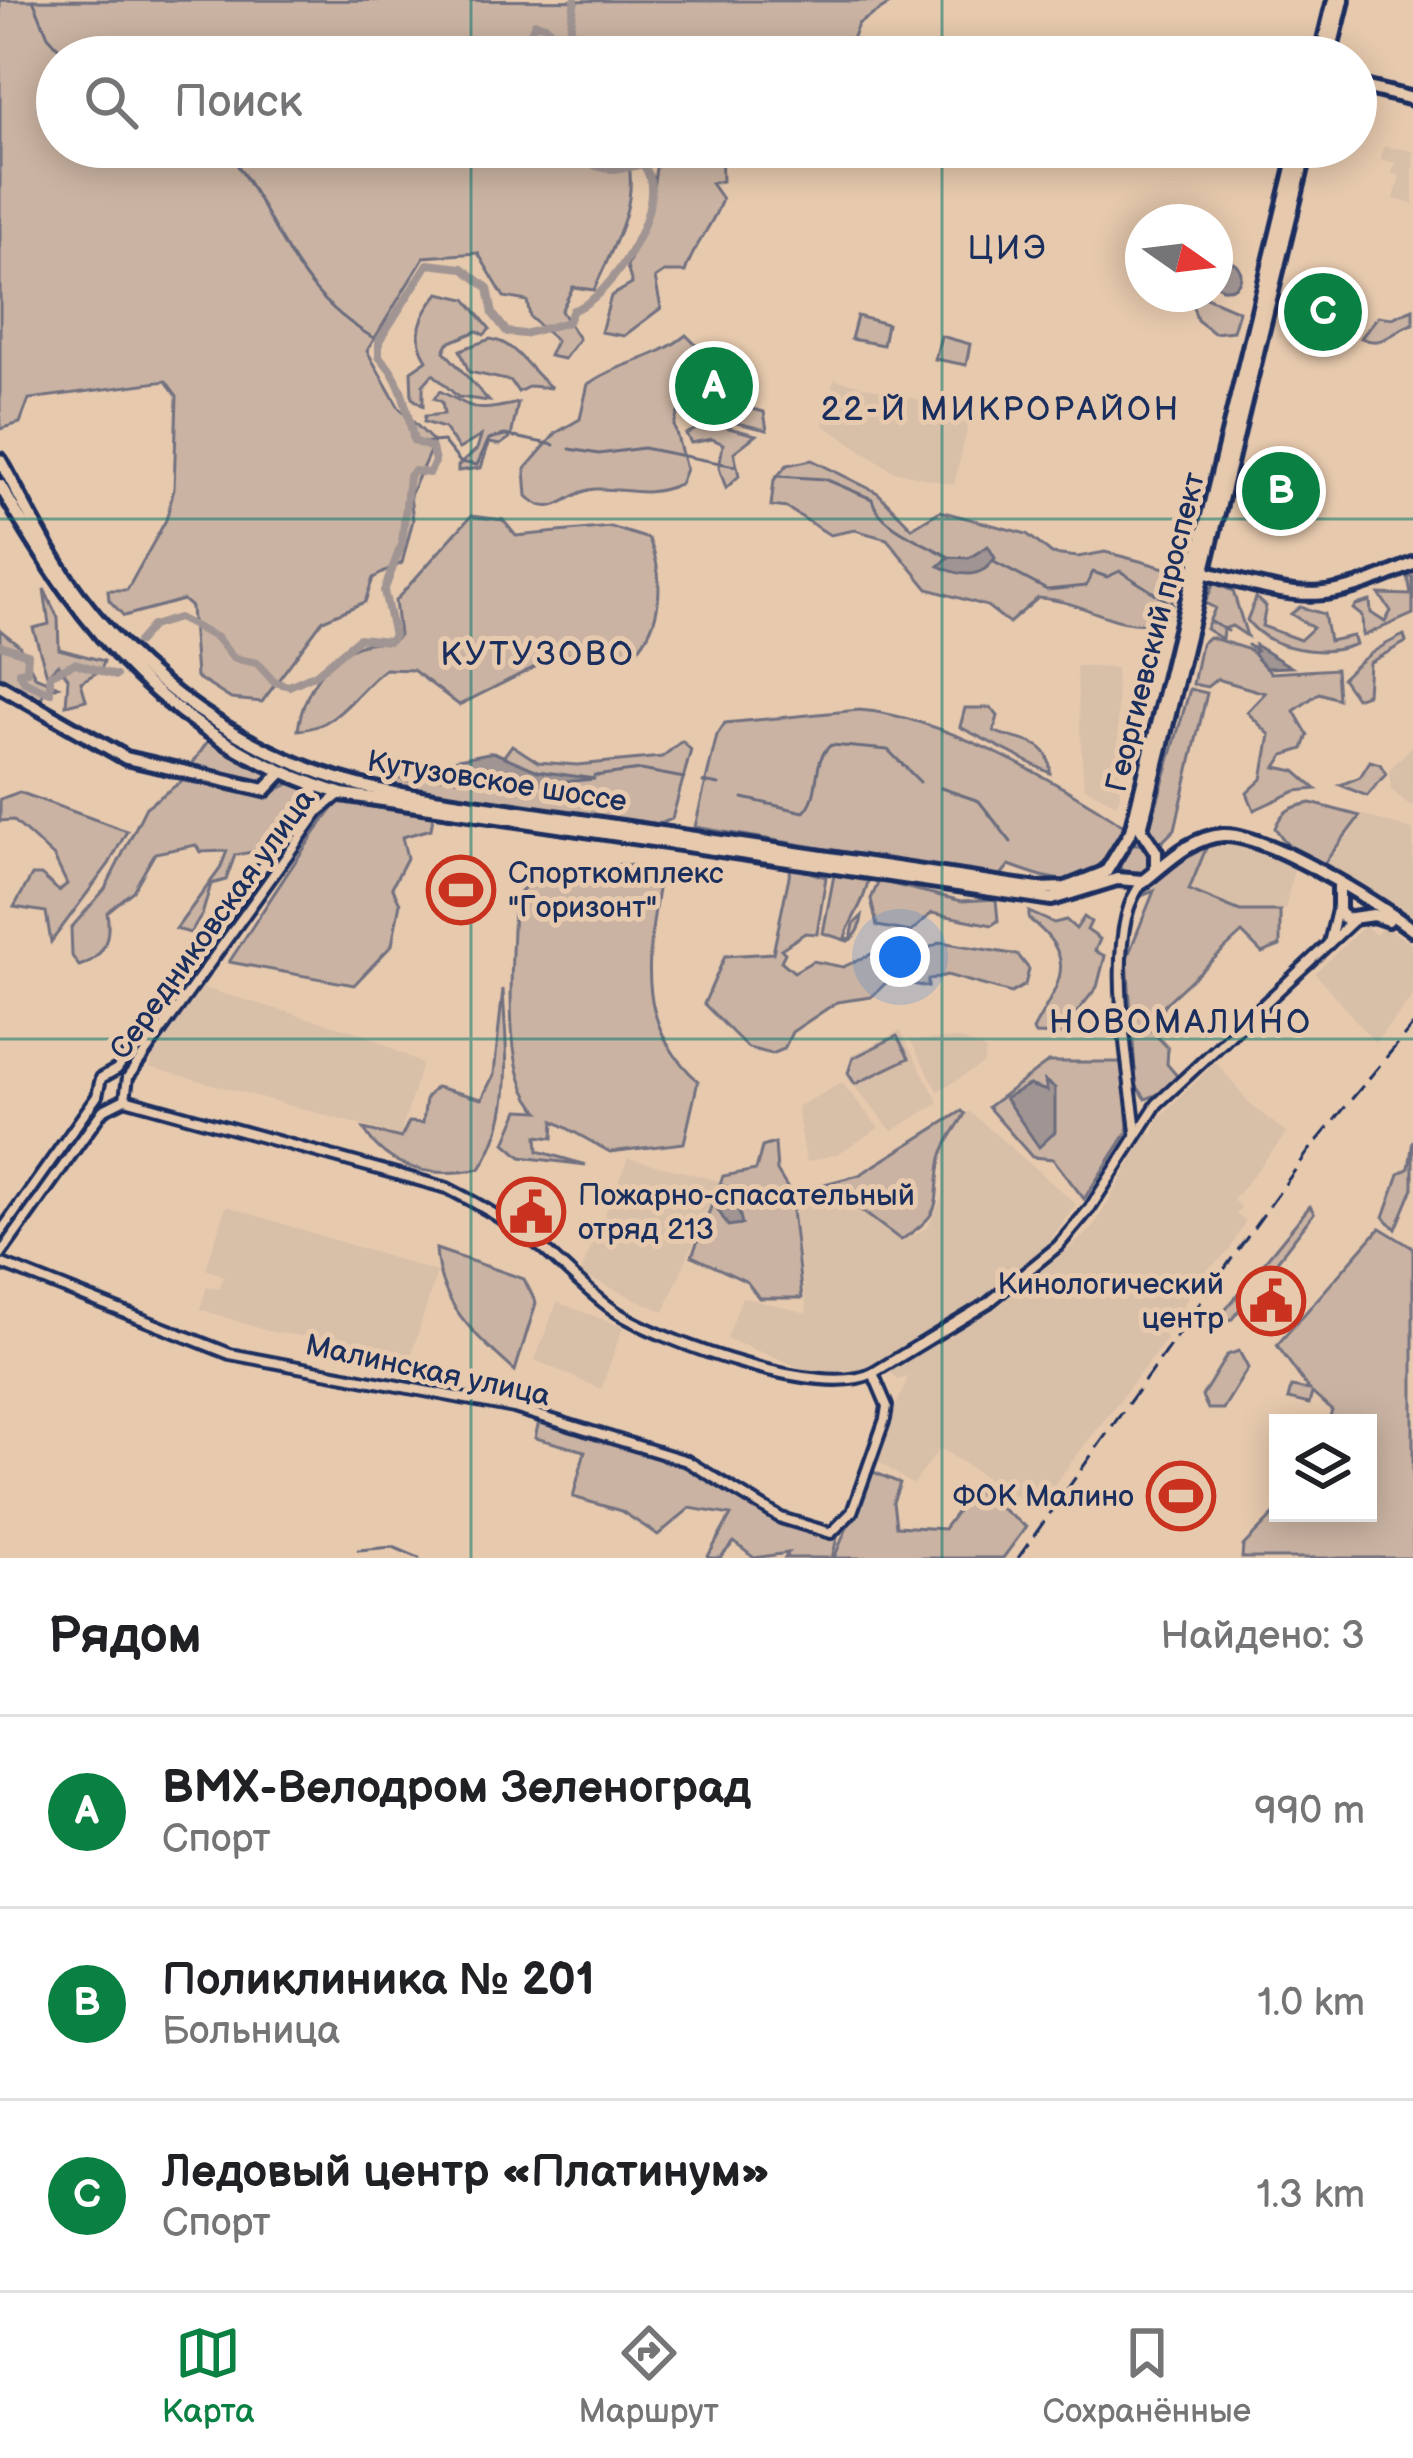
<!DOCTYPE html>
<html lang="ru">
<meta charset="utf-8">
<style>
body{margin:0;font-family:"Balsamiq Sans",sans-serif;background:#f2f2f2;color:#202124}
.controls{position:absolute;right:36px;bottom:36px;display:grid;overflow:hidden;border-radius:0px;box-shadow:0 6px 30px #0003}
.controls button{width:108px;height:108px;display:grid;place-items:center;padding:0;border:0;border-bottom:3px solid #e0e0e0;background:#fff;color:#202124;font:60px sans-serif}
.compass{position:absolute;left:1125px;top:204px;width:108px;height:108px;border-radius:50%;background:#fff;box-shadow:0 6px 30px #0003;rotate:104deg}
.you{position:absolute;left:900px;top:957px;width:42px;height:42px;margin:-30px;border:9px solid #fff;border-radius:50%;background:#1a73e8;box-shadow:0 0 0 18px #1a73e833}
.badge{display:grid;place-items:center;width:78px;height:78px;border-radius:50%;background:#0b8043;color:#fff;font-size:39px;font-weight:700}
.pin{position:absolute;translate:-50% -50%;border:6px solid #fff;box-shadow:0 3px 12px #0006}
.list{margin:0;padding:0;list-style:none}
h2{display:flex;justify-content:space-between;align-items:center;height:156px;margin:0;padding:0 48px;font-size:51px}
h2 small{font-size:39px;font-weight:400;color:#757577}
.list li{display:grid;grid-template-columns:78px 1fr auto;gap:36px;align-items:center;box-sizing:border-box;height:192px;padding:0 48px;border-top:3px solid #e0e0e0}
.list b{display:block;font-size:45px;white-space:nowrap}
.list p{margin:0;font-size:39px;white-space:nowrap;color:#757577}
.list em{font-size:39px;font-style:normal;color:#757577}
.icon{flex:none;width:66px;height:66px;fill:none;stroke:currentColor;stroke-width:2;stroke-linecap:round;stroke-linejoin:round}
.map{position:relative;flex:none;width:1413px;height:1558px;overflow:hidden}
.search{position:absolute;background:#fff;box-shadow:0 6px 30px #0003;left:36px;right:36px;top:36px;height:132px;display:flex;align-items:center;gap:30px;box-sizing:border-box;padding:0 42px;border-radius:66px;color:#757577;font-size:45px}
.sheet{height:732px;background:#fff}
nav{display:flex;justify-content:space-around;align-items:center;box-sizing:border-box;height:168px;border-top:3px solid #e0e0e0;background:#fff;font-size:33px;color:#757577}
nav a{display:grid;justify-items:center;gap:6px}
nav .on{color:#0b8043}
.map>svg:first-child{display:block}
</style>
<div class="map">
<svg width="1413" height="1558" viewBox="0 0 1413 1558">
<rect width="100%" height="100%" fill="#e7caae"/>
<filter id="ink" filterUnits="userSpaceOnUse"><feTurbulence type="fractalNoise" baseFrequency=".00833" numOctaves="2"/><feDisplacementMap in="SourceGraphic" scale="24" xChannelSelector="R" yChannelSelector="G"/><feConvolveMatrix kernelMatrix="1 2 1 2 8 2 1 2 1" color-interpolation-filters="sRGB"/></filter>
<g filter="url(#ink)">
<g fill="#d8bfa8">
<polygon points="1384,146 1413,151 1413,204 1394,199 1400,176 1392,174 1395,163 1381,159"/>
<polygon points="834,379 971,412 954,485 893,471 823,425"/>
<polygon points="1076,666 1116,668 1120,796 1116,804 1084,787"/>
<polygon points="1413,745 1413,808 1391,790 1389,770"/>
<polygon points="1363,815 1413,830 1413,916 1399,917 1323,870"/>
<polygon points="1216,842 1265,850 1294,869 1285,910 1239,910 1190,890 1209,844"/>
<polygon points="1365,925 1376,935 1384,925 1413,945 1413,996 1375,1043 1315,973"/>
<polygon points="203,988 364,1034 422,1064 400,1136 150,1067 154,1052"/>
<polygon points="900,1031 939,1103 892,1131 846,1077 851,1055"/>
<polygon points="961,1039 986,1051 983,1064 938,1091 910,1040"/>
<polygon points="1216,1062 1252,1106 1287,1133 1233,1200 1241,1207 1236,1215 1246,1220 1229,1251 1207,1271 1164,1333 1166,1340 1040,1503 1021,1500 940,1448 913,1485 875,1459 908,1377 898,1380 890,1371 995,1309 1092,1229 1149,1131 1152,1137 1158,1119"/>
<polygon points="842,1083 879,1128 837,1154 806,1162 797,1107"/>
<polygon points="969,1111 1076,1204 1043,1250 985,1296 865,1371 830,1379 727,1339 742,1297 807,1313 792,1196 849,1204 902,1242 928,1227 943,1195 944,1151"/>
<polygon points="628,1158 720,1181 664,1312 580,1274"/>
<polygon points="226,1206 437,1272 411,1356 357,1339 355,1344 267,1331 200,1309 207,1286 219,1289 224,1276 206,1269"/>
<polygon points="557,1302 623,1327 601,1389 535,1360"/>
</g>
<g fill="#cab3a2" stroke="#727180" stroke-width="3">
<path d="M0,0L879,1L896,0L858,24L849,47L830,57H57V147H646L627,156C640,203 613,246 594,290L573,287L561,311L579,339L564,359L549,356L556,341L530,317L527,301L504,297L478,253L424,257L367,351L399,408L434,442L410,496L413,520L402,563L373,578L365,602L323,620L262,702L231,699L196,677L191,607L183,600L124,616L109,600L108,590H127L166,520L174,489L177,396L166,381L29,399L20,423L0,429Z"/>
<path d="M647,147L721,148L722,181L711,183L722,199C713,226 694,244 685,272H664L655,278L661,308L624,336L601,332L611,296L632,284L627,267L650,210L657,161Z"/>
<path d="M439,293L466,299L490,329L484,335L477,331L448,343L444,351L489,401L458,397L433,374L423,385V406L412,398L411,371L427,360C411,336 421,314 439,293Z"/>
<polygon points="1206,297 1239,311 1233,331 1214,333 1197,320 1192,303"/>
<path d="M1413,309V324C1394,329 1384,349 1361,338L1378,316L1392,318Z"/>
<polygon points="857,316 887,324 883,345 851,339"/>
<path d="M686,335L699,348L674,425L686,469L680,484C643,499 630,488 595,489C569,490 553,523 527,496L525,469L556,433L580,419L588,384C619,362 654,361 686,335Z"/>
<polygon points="941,336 970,344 966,365 935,359"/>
<path d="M490,339C517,342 531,374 552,388L530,386L518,392L511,381L469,372L460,350Z"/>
<polygon points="724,362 749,408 764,412 767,430 684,411 696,364"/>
<path d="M440,391C478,410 474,413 518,403L511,437L500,445L489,443L481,468L458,471V466L477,449L481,436L459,449L444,428L424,422L425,416L444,414L442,402L434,398Z"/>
<polygon points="709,423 756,435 734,452 739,476 726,488 719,468 723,444 712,439 691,443 686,434"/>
<path d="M812,460L878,493L912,528L940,511L1027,534L1052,554L1078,557L1105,552L1140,561L1165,568L1177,585L1166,619C1121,636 1090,601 1038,598L1009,623L987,606L928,589L887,539L855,530L830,535L787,508L771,506L774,480L787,465Z"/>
<path d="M471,516L503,520L516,536L611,527L649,539C664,575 664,622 635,652L555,657L459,705L413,670L385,669C355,692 339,728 298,730C304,683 339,636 390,643L399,635L395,601Z"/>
<polygon points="1408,577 1413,577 1413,614 1363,636 1362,616 1353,609 1356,605 1370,601 1371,613 1385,622 1391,611 1379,594 1411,595"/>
<polygon points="1214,583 1233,591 1247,636 1232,626 1223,629 1222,639 1206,629 1215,608 1205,603"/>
<polygon points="44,589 58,618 59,649 104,661 101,670 81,682 86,700 66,705 68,678 58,664 47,675 33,628 49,624"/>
<path d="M1256,598L1266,606L1262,626L1300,640L1313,628L1291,614L1300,607L1324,614L1329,641L1353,636L1356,644C1323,658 1269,650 1247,620Z"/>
<polygon points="0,630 19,645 35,676 58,686 44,692 39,704 0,680"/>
<path d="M1404,635L1406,642L1369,663L1367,694L1356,698L1342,678C1361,659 1378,647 1404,635Z"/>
<polygon points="1209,637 1250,650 1271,673 1336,669 1338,699 1319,693 1294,711 1308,735 1303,749 1284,755 1276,767 1295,771 1316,789 1296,791 1254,810 1247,793 1262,779 1270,735 1247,712 1265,693 1217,679 1207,687 1193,684 1201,644"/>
<polygon points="1190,689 1207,693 1175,829 1161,843 1149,830"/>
<path d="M965,708H991L998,716L994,731C1017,743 1052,737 1050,773L960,727Z"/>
<path d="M859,710C941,716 1060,782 1127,828C1086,890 1076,889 1009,865L1002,874L1007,879L695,827L717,735L725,723Z"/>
<polygon points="210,738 271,772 268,785 188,770"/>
<polygon points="682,741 691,750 672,819 660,824 378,786 398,778 410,781 417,774 465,780 506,772 498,764 512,745 538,762 577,765 662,757"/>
<polygon points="1370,761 1380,764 1386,774 1367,796 1340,785 1360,777"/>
<path d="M182,781L269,794L295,781L309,787L311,796L269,849L235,855L226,880L211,884L202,915L190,933L176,929L220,869L227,851L200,852L196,845L155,853L133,891L107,912C111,937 105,958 79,966L72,956L71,928L105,889L146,807Z"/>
<polygon points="19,792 127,831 109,864 51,942 46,912 14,907 32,875 41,875 59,891 67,884 54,857 13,820 0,821 0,799"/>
<polygon points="326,793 326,798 128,1072 122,1067 269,862"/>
<path d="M343,799L433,816L431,829L402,837L407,858L392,887L400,903L392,945L354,985L229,962C247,936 329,805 343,799Z"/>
<path d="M1311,803L1360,816L1323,865L1289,847L1275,828C1282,809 1292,807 1311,803Z"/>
<circle cx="1136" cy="861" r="17"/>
<polygon points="1207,846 1189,890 1240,911 1280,911 1280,946 1262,953 1242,933 1164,1005 1152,1031 1168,1048 1167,1064 1178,1077 1161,1093 1146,1099 1136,1085 1127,958 1154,891 1144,895 1147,890 1170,863"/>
<path d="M622,864L661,870C649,951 631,1020 698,1081L684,1143L610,1152L554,1121L553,1138L537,1136L538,1151L586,1165L521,1157L505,1143L519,1110L539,1111C498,1071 514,952 514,898L531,881Z"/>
<polygon points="791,867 826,877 817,934 805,933 781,949 785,953 781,961 794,972 813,961 843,967 878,951 910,957 941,942 1018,955 1029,969 1025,985 1011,993 947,975 928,980 928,987 889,980 871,997 837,1002 792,1032 784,1049 772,1054 748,1048 704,1004 725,956 773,953"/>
<path d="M834,875L868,881C864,905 851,917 845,938L851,939L854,924L862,916C860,928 859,934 848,941L823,933Z"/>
<polygon points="879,881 962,901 996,899 998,921 992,925 932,913 911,932 877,926 871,899"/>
<path d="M1029,912L1054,923L1066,920L1076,929L1084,917L1091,922L1087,930L1100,939L1095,951L1105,956L1097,987L1059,1035L1035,1034L1033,1030C1055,987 1084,961 1029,919Z"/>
<path d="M503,989C506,1053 516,1113 480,1169C435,1178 388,1171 364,1129L401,1138L409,1122L423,1123L426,1098L436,1087L482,1099L494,1074Z"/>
<polygon points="897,1036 909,1058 855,1084 848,1073 853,1058"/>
<polygon points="1048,1062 1123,1062 1128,1131 1084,1199 1053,1159 1032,1157 988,1107"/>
<polygon points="94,1106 101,1110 0,1252 0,1239"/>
<path d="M962,1111L965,1114C957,1128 945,1142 941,1158C932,1204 948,1210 901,1240L851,1203L803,1195L801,1190L859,1175Z"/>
<polygon points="1413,1140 1413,1188 1396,1229 1384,1217 1399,1174 1409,1168"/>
<polygon points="775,1143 777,1171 790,1192 802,1298 759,1298 747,1282 692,1256 723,1176 756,1170 762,1147"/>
<polygon points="1310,1206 1314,1213 1232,1319 1224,1320 1222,1314"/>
<polygon points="1380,1228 1413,1248 1413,1558 1242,1558 1243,1546 1278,1510 1368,1513 1368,1423 1328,1423 1332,1411 1312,1393 1309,1404 1288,1399 1291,1387 1309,1390 1277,1345"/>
<path d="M436,1249L524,1279L536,1303L515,1371C475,1335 439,1305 436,1249Z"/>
<polygon points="1239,1351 1248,1368 1223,1409 1208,1409 1202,1396 1227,1355"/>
<polygon points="540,1417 704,1473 781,1522 837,1538 832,1558 785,1558 788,1553 754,1558 734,1542 720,1558 707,1558 731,1515 690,1508 658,1535 621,1511 573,1497 585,1451 535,1438"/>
<polygon points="871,1471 900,1483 893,1502 896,1526 944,1529 974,1488 1026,1527 1003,1558 834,1558"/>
</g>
<g fill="#a19593" stroke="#6b6c7e" stroke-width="3">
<circle cx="1227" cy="275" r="14"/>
<path d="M988,546L995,558C981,580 960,576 939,566L949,557L969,558Z"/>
<polygon points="1255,645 1291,667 1266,668 1254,655"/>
<polygon points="493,752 538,771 595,779 540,784 514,770 451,778 429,773 433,764"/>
<polygon points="1045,1081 1055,1088 1055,1132 1039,1147 1005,1098 1029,1085 1047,1091"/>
<polygon points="723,1185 734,1191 742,1224 728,1226 715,1205"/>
</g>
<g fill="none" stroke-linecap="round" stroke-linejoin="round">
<g stroke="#6b6c7e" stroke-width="3">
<polyline points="33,0 48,36 67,57"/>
<path d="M225,147C282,224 289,291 379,341"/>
<polyline points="422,443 443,441 460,462 477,465 489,439 505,435 554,445"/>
<polyline points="570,449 599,454 643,448 735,466"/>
<path d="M776,476L825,479L872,499C878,526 924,542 949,557"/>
<polyline points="992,561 1047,590 1086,586 1093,572 1107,577 1120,571 1173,605"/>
<polyline points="1209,621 1228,631"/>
<polyline points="1248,645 1257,651"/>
<polyline points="594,776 641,770 684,778"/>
<polyline points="703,782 719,785"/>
<polyline points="941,788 979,801 1011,842"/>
<path d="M743,798L804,812C823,793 810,761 831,745L888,750L920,782"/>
<polyline points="358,1550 393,1547 419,1558"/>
</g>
<g stroke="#a19593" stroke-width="8">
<polyline points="520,57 535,23 546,26 563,45 568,42 575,0"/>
<polyline points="523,147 527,160 550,165 561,147"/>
<path d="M138,642L152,626L178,618L217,638L233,658L257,663L274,682L289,686L316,674L359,638L389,641L394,635L384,591L402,543L409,476L414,471L429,473L435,462L432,448L414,441C407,411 402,377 379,357V341L428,264L462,268L488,288L493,314L507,332L524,334L568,322L573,310C611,300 675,197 642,164C627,169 606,172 592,164L586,147"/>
<polyline points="0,645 28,654 27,671 19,672 25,682 50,693 50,675 75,663 116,676"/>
</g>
<defs>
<g id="minor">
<polyline points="1329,943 1338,906"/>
<path d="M125,1099L447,1188C481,1205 511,1223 541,1247C567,1269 590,1295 618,1313C666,1343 823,1399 873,1373"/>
<path d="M1136,1132C1130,1072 1101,928 1143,882"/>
<polyline points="0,1233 97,1096 101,1078 117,1069 308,804 315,794 311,784"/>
<polyline points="0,1255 103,1110 125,1099 128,1077 319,811 340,794"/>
<polyline points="0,1263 230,1354 514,1408 687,1461 781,1518 831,1533 852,1512 885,1419 887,1406 873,1373 988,1303 1058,1246 1090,1208 1157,1104 1354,920"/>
</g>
<g id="major">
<polyline points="1320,57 1334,0"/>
<polyline points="1329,57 1343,0"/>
<polyline points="1356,85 1413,99"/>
<path d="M0,460C25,505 48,555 79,596C154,696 271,770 394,793L1037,889L1066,888L1106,872L1131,831L1298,147"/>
<path d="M0,485C87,637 169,738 342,794L1052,899L1117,879L1144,881C1167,863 1191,837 1223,835C1266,833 1377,903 1413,930"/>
<path d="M1198,571C1300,596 1313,609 1413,564"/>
<polyline points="0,686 126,758 265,790 282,772"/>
<polyline points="1156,868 1156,852 1141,829 1307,147"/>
<polyline points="1339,886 1339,911 1345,919 1373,915 1388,920"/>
</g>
</defs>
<use href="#minor" stroke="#1b2f5e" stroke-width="16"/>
<use href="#major" stroke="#1b2f5e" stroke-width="20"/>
<use href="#minor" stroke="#e7caae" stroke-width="8"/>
<use href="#major" stroke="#e7caae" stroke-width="10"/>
<polyline stroke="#1b2f5e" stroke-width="3" stroke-dasharray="18 9" stroke-linecap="butt" points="1018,1558 1308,1152 1413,1025"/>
</g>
</g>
<path fill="none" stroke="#0f766e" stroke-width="3" stroke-opacity="0.55" d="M471,0V57M942,0V57M471,147V1558M942,147V1558M0,519H1413M0,1039H1413"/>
<defs>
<symbol id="stadium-ring" viewBox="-11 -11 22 22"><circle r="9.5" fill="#e7caae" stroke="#c8321e" stroke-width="1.5"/><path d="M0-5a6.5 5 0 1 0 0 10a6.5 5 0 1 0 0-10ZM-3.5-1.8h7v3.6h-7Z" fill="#c8321e"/></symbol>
<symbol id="civic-ring" viewBox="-11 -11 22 22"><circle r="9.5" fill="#e7caae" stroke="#c8321e" stroke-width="1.5"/><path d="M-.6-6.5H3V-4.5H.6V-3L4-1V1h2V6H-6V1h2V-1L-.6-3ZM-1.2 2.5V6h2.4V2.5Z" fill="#c8321e"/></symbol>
</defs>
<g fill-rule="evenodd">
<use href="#stadium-ring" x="423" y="852" width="76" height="76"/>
<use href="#civic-ring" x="493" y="1174" width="76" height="76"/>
<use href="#civic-ring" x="1233" y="1263" width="76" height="76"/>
<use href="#stadium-ring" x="1143" y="1458" width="76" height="76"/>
</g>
<g text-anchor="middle" stroke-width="10" stroke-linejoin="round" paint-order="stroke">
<g font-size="30" fill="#1b2f5e" stroke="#e7caae">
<text transform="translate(1155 632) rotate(-76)" y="10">Георгиевский проспект</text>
<text transform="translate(497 781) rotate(9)" y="10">Кутузовское шоссе</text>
<text transform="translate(212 924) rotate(-54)" y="10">Середниковская улица</text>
<text transform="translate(428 1370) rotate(12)" y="10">Малинская улица</text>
</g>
<g font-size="30" fill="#1b2f5e" stroke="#e7caae" text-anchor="start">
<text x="508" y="883">Спорткомплекс<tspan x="508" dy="34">"Горизонт"</tspan></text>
<text x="578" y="1205">Пожарно-спасательный<tspan x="578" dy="34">отряд 213</tspan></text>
<text x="1224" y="1294" text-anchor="end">Кинологический<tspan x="1224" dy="34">центр</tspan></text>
<text x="1134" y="1506" text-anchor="end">ФОК Малино</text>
</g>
<g font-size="33" letter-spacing="3" fill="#1b2f5e" stroke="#e7caae">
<text x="1008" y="259">ЦИЭ</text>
<text x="1001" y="420">22-Й МИКРОРАЙОН</text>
<text x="538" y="665">КУТУЗОВО</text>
<text x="1181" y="1033">НОВОМАЛИНО</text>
</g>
</g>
</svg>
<div class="controls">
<button><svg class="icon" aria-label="layers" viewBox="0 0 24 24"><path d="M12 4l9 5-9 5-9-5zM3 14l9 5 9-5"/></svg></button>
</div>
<svg class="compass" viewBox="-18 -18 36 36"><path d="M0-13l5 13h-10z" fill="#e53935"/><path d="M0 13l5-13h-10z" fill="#757577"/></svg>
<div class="you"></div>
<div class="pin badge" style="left:714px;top:386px">A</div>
<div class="pin badge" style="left:1281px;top:491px">B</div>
<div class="pin badge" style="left:1323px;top:312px">C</div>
<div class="search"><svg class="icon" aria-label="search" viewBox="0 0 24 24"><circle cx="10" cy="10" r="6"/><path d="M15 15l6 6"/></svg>Поиск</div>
</div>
<section class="sheet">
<h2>Рядом<small>Найдено: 3</small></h2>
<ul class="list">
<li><span class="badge">A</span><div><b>BMX-Велодром Зеленоград</b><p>Спорт</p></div><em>990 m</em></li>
<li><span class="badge">B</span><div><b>Поликлиника № 201</b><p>Больница</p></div><em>1.0 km</em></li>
<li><span class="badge">C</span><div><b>Ледовый центр «Платинум»</b><p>Спорт</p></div><em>1.3 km</em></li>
</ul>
</section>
<nav>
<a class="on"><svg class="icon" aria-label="map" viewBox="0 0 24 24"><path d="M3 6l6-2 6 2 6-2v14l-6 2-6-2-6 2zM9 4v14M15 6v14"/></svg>Карта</a>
<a><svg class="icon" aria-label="directions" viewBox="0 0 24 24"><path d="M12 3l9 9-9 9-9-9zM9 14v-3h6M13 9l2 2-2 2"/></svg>Маршрут</a>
<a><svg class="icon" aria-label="saved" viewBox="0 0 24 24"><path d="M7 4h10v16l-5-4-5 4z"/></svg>Сохранённые</a>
</nav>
